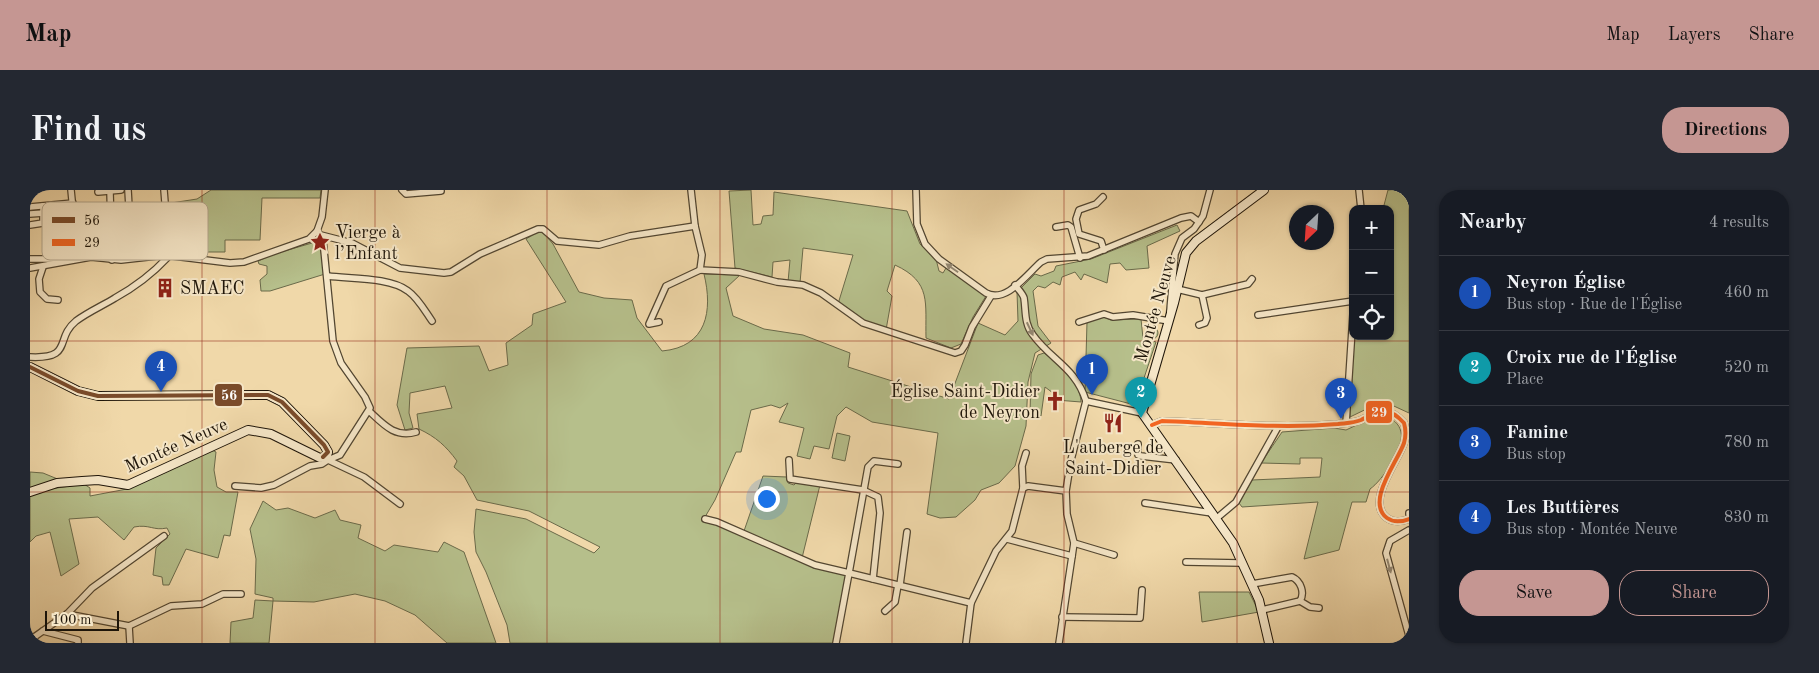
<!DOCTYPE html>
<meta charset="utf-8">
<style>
body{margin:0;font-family:"Old Standard TT",serif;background:#242831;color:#f1f3f6}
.controls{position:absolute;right:15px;top:15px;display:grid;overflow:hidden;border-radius:10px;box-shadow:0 1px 4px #0004}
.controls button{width:45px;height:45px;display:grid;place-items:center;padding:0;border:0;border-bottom:1px solid #363941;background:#171b24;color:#f1f3f6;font:25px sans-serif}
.compass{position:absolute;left:1259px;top:15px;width:45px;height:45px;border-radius:50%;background:#171b24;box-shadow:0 1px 4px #0004;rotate:205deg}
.scale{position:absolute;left:15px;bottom:12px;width:74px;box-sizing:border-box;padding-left:5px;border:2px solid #1e1509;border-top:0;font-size:14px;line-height:18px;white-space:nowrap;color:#1e1509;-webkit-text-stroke:4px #f5e6c7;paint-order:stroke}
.you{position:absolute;left:736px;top:308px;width:18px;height:18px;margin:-12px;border:4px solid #fff;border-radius:50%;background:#1a73e8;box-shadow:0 0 0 8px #1a73e833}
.badge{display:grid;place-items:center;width:32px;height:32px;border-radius:50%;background:#c59692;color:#fff;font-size:16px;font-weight:700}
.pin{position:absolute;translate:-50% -41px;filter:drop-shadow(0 1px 2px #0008)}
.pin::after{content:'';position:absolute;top:26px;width:18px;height:15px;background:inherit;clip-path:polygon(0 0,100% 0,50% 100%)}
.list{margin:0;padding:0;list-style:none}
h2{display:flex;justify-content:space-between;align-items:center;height:65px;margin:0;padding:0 20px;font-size:21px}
h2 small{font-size:16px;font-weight:400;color:#9ea1a6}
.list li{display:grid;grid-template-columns:32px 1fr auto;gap:15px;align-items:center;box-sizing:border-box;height:75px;padding:0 20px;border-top:1px solid #363941}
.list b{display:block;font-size:19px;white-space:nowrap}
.list p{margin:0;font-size:16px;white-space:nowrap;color:#9ea1a6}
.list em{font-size:16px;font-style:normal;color:#9ea1a6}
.actions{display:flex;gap:10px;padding:15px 20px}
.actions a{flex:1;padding:11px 0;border:1px solid #c59692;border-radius:20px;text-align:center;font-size:18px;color:#c59692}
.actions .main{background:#c59692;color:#111}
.icon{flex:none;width:28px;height:28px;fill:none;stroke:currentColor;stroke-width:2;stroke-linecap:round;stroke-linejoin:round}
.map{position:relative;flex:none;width:1379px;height:453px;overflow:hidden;border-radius:20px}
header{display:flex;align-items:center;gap:30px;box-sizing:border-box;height:70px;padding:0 25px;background:#c59692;color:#111}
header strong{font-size:24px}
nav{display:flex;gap:28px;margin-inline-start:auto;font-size:18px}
.intro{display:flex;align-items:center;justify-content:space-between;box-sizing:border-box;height:120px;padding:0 30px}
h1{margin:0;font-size:35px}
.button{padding:12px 22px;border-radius:20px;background:#c59692;color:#111;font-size:18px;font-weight:700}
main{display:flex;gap:30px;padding:0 30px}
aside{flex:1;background:#171b24;border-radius:20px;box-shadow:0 1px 4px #0004}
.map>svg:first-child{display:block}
</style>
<header>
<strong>Map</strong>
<nav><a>Map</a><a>Layers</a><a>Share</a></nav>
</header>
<div class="intro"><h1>Find us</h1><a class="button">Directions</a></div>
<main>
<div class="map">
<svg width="1379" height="453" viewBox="0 0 1379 453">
<rect width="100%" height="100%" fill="#f0d8a9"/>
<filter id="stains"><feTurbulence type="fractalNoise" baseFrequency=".004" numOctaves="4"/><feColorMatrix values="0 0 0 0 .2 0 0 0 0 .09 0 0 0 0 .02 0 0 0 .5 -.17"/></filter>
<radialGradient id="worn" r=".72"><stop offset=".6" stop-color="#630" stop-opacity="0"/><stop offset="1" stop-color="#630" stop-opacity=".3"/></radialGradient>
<g fill="#b6bf8b" stroke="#6a6a4a">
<polygon points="181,0 291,0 290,8 232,8 230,50 195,50 195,62 146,62 149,56 142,54 141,13 167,9"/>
<path d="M721,0L723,35L731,34L733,26L743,25L744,2L877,21L890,54L906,69L909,81L913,83L916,78L956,106L943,127L931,154L921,158L896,148C895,113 902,92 865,75L857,101L862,106L856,140L832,130L808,114L823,65L773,58L770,93L758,92L760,70L743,72L742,87L705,78L699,1Z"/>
<polygon points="1358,0 1379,0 1379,223 1353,211 1320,227 1323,148 1360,146 1360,19 1353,19"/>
<path d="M1147,35L1150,41L1117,56L1119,78L1096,80L1090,73L1080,74L1077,93L1054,84L1051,90L1045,82L1032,87L1030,95L1023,92L1015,98L1008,96L1003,101L1008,136L1021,153L1005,163L998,192L996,236L985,276L969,293L951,300L945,310L926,327L910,328L897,324L908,243L842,232L816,217L807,226L799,259L784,256L780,269L767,266L774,238L749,232L758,213L750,218L741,215L721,220L711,262H706L685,310L675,327L771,371L817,384L804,453H480L477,435L456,382L446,362L444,342L446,319L496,329L564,363L570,357L499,321L447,310L434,286L424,277L427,271C416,256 406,247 389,239L387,224L422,218L415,196L380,203L379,223L383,238L375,240L367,215L377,158L449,156L459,181L478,175L476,153L502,135L503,124L536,112L496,49L511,40L523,54L549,102L574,108L602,110L607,128L632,161C677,157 683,121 674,84L710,85L696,98L703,126L734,139L773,145L820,163L818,177L919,209L948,133L975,145L988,131L987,102L1005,84L1011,86L1024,81L1026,76L1061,69Z"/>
<polygon points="289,51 295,84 240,101 231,101 230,90 237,84 237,76 229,74 228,71 244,64"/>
<polygon points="1074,127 1081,130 1111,129 1113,148 1126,152 1105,215 1055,202 1057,132"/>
<circle cx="1122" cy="143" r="6"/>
<path d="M1014,163C1030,175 1050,191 1051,212L1026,210L1027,206L1015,197L1011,226L1000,224L1001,184L1008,165Z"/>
<path d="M1356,225C1363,230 1369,233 1371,242C1375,257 1352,291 1340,299L1336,312H1322L1309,360L1274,369L1288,312L1212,317L1209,313L1222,290L1290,287L1292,268H1270V274L1231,273L1252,242L1304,238L1316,240L1344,227Z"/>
<polygon points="807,243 820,246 815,271 802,268"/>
<path d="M180,259L186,262L184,280L187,297L196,302H208L200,346L194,345L188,368L156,359L139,395H133L132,387L123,385L126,358L140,344L137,338C123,341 120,334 104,337L94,350L68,327L39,329L49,374L31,386L20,342L6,346L0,352V306L13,300L54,294L60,298V306L97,299Z"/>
<polygon points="0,282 13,283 30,290 0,300"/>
<polygon points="733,286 757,287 758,293 764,295 768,291 790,295 772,368 714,341"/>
<polygon points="233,311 246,320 258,318 285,328 305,320 310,330 331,335 328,348 355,361 364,355 408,362 414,352 434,362 466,453 417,453 385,425 355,411 325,404 284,412 243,411 239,453 200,453 201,432 223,428 225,410 243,411 243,408 225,404 226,369 220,339"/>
<polygon points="1169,402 1219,402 1229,422 1172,432"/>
</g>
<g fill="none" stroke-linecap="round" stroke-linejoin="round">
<defs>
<g id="street">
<polyline points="98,0 102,68"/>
<polyline points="134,0 139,62"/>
<polyline points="372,0 376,4 411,1"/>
<polyline points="661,0 665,36 672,65 670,80 709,82 747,92 773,95 791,103 833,133 925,163 931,161 935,155 942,137 961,106"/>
<path d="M886,0L887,34L895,54L909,69L956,103C976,114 997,84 1011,72L1017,69L1058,66L1151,28L1161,26L1169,32"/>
<polyline points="1329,0 1331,19"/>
<polyline points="68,2 91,0"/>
<polyline points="80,2 82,70"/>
<polyline points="1073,7 1066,14 1049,20 1046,29 1049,44 1071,51 1074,60"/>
<polyline points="0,17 43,13"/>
<polyline points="0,24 14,23"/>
<polyline points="0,35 13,33 13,16"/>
<polyline points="1026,37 1038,35 1041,37 1050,68"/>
<polyline points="287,41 293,50 303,151 311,173 335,207 340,218 310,265 298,270 293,267"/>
<polyline points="291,45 322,53 370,78 414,83 421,82 450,64 508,39 513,39 527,51 569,55 600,46 665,36"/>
<polyline points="143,66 200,73 214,72 279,49 287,41 292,27 295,0"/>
<polyline points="0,69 48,69 41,0"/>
<polyline points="13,77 9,89 10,102 17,109 28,110"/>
<polyline points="0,78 61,67 91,70 136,65"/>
<path d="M298,86C320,89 360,87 378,101C388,108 395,121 402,131"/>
<path d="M985,95C988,99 993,104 994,108C996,121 994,134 1003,145C1021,170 1046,178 1056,211"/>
<polyline points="1147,99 1172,105 1218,94 1222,89"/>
<polyline points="1228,125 1323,111"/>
<polyline points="629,132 619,134 636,96 670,80"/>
<polyline points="1049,132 1074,124 1083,127 1103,125 1139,131 1145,64 1152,48 1164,39 1173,26 1180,0"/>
<polyline points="1169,135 1175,133 1177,128 1172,105"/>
<path d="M0,167C44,169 24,149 46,131C58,122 72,116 85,108C103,98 123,83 137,68"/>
<polyline points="1056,211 1112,223"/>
<path d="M339,221C354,235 365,248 386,242"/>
<polyline points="1316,233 1323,124"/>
<path d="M1122,235L1132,231C1191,233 1249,239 1308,234C1316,233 1324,233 1331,230C1350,221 1357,215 1374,233C1376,240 1376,246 1374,253C1368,271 1335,312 1357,328C1364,333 1371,332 1379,329"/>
<polyline points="1108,254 1108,265 1111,266 1146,270"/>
<polyline points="759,270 760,289 833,300 848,307 850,323 843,389"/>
<polyline points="868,274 844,271 838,277 819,383 941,413"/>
<polyline points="205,296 231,298 244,295 280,276 292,274 298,270 334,287 370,314"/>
<polyline points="993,298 992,276 996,263"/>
<polyline points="1115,313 1182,323"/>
<polyline points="1379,323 1379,324"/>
<polyline points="1187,328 1206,312 1248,237"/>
<polyline points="675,329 687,332 785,375 819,383 806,453"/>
<polyline points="1379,340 1360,351 1356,363 1379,446"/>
<polyline points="977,349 1042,366"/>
<polyline points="1044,353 1084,365"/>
<polyline points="1156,372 1211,373"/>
<path d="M1222,394L1262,387C1271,391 1275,403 1270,411L1232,420"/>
<polyline points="870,395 877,342"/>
<polyline points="1270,411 1280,417 1289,418"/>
<polyline points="855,421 865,412 868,395"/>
<polyline points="37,424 99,436 141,416 172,414 193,404 211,404"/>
<polyline points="1032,427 1110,428 1112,400"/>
<polyline points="99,436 100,453"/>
<polyline points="13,441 48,450 48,453"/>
<polyline points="0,450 37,424 62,398 134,346"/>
<polyline points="936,453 941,413 966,361 982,341 993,298 998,296 1036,301"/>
<polyline points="1029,453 1044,353 1037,324 1036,301 1041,270 1056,211"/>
</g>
<g id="secondary">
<polyline points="1234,0 1166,51 1156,63 1144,113 1112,223 1203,353 1229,410 1239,453"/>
<polyline points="0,177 48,201 68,206 238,205 252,212 294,255 298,262 297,266 290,268 241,244 218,240 98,295 68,290 52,291 27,293 0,302"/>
</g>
</defs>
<use href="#street" stroke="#524631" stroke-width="8"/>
<use href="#secondary" stroke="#1e1509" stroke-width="10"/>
<use href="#street" stroke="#f5e6c7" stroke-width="5.5"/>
<use href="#secondary" stroke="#f5e6c7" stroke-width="8"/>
<defs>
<polyline id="bus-1" points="0,177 48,201 68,206 238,205 252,212 294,255 298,262 293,267"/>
<path id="bus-2" d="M1122,235L1132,231C1191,233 1249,239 1308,234C1316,233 1324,233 1331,230C1350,221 1357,215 1374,233C1376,240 1376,246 1374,253C1368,271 1335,312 1357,328C1364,333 1371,332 1379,329"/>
</defs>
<use href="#bus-1" stroke="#f5e6c7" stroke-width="8"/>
<use href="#bus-2" stroke="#f5e6c7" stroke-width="8"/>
<use href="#bus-1" stroke="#7a4b2a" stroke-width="4"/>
<use href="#bus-2" stroke="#f26522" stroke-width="4"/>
</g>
<defs><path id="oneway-solid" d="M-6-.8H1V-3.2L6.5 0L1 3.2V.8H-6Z" transform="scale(1.25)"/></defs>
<g fill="#948872">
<use href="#oneway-solid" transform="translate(922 78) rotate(-145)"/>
<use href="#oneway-solid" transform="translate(1000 139) rotate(65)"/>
<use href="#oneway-solid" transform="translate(1359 376) rotate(75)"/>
</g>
<path fill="none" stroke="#8f2418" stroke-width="1" stroke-opacity="0.55" d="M172,0V453M345,0V453M517,0V453M690,0V453M862,0V453M1034,0V453M1207,0V453M0,151H1379M0,302H1379"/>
<defs>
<symbol id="sight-bare" viewBox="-9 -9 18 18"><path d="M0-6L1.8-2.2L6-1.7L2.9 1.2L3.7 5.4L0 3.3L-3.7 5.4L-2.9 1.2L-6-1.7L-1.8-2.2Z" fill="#8f2418" stroke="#f5e6c7" stroke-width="2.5" paint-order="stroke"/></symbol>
<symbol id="building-bare" viewBox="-9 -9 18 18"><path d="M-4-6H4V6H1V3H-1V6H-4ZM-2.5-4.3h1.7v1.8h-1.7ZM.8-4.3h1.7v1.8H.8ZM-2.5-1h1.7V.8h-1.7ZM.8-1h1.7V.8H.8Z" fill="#8f2418" stroke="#f5e6c7" stroke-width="2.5" paint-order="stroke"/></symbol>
<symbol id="church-bare" viewBox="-9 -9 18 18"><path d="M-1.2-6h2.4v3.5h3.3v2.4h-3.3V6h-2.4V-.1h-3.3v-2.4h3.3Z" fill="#8f2418" stroke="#f5e6c7" stroke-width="2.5" paint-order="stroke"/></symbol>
<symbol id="restaurant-bare" viewBox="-9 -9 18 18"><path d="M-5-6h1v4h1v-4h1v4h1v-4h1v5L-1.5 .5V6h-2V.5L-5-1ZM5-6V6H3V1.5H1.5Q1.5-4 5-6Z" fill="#8f2418" stroke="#f5e6c7" stroke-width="2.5" paint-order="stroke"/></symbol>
</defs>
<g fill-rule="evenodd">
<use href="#sight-bare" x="276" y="38" width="28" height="28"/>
<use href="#building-bare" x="121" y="84" width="28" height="28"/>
<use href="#church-bare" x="1011" y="197" width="28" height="28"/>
<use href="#restaurant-bare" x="1069" y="219" width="28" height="28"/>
</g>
<g text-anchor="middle" stroke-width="4" stroke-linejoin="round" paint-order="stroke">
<g font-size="18" fill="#1e1509" stroke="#f5e6c7" text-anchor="start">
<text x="305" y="48">Vierge à<tspan x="305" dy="21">l’Enfant</tspan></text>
<text x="150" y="104">SMAEC</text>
<text x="1010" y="207" text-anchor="end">Église Saint-Didier<tspan x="1010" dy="21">de Neyron</tspan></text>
<text x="1083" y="263" text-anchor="middle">L'auberge de<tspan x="1083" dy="21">Saint-Didier</tspan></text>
</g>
<g font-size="18" fill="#1e1509" stroke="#f5e6c7">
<text transform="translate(1125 119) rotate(-74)" y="6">Montée Neuve</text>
<text transform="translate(146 255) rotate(-24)" y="6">Montée Neuve</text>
</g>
</g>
<rect x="12" y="12" width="166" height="58" rx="8" fill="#f5e6c7" stroke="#b4a78e" stroke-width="1"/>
<rect x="22" y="27" width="23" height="6" fill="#7a4b2a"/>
<rect x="22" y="49" width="23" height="7" fill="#f26522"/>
<g font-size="14" fill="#1e1509">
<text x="54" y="35">56</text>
<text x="54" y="57">29</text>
</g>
<g stroke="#f5e6c7" stroke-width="2">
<rect x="184" y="193" width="29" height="24" rx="5" fill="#7a4b2a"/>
<rect x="1335" y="210" width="28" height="24" rx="5" fill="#f26522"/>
</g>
<g font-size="14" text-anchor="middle" font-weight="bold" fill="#fff">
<text x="199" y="210">56</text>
<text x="1349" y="227">29</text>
</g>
<rect width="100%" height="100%" filter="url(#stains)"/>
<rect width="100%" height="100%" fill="url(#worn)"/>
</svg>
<div class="controls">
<button>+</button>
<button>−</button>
<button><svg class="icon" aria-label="locate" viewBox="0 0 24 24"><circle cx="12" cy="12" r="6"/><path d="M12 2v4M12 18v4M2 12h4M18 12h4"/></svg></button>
</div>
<svg class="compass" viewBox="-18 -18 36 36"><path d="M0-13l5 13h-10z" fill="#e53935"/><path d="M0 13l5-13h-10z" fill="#9ea1a6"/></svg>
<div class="scale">100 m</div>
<div class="you"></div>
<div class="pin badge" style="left:1062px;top:205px;background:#1a4fb4">1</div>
<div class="pin badge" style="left:1111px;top:228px;background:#0f9aa8">2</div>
<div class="pin badge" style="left:1311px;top:229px;background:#1a4fb4">3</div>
<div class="pin badge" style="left:131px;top:202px;background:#1a4fb4">4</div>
</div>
<aside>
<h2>Nearby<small>4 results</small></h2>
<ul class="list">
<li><span class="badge" style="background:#1a4fb4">1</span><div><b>Neyron Église</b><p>Bus stop · Rue de l'Église</p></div><em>460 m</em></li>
<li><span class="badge" style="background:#0f9aa8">2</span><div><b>Croix rue de l'Église</b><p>Place</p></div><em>520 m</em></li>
<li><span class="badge" style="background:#1a4fb4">3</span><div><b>Famine</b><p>Bus stop</p></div><em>780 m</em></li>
<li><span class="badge" style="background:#1a4fb4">4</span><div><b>Les Buttières</b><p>Bus stop · Montée Neuve</p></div><em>830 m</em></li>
</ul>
<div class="actions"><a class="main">Save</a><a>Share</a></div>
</aside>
</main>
